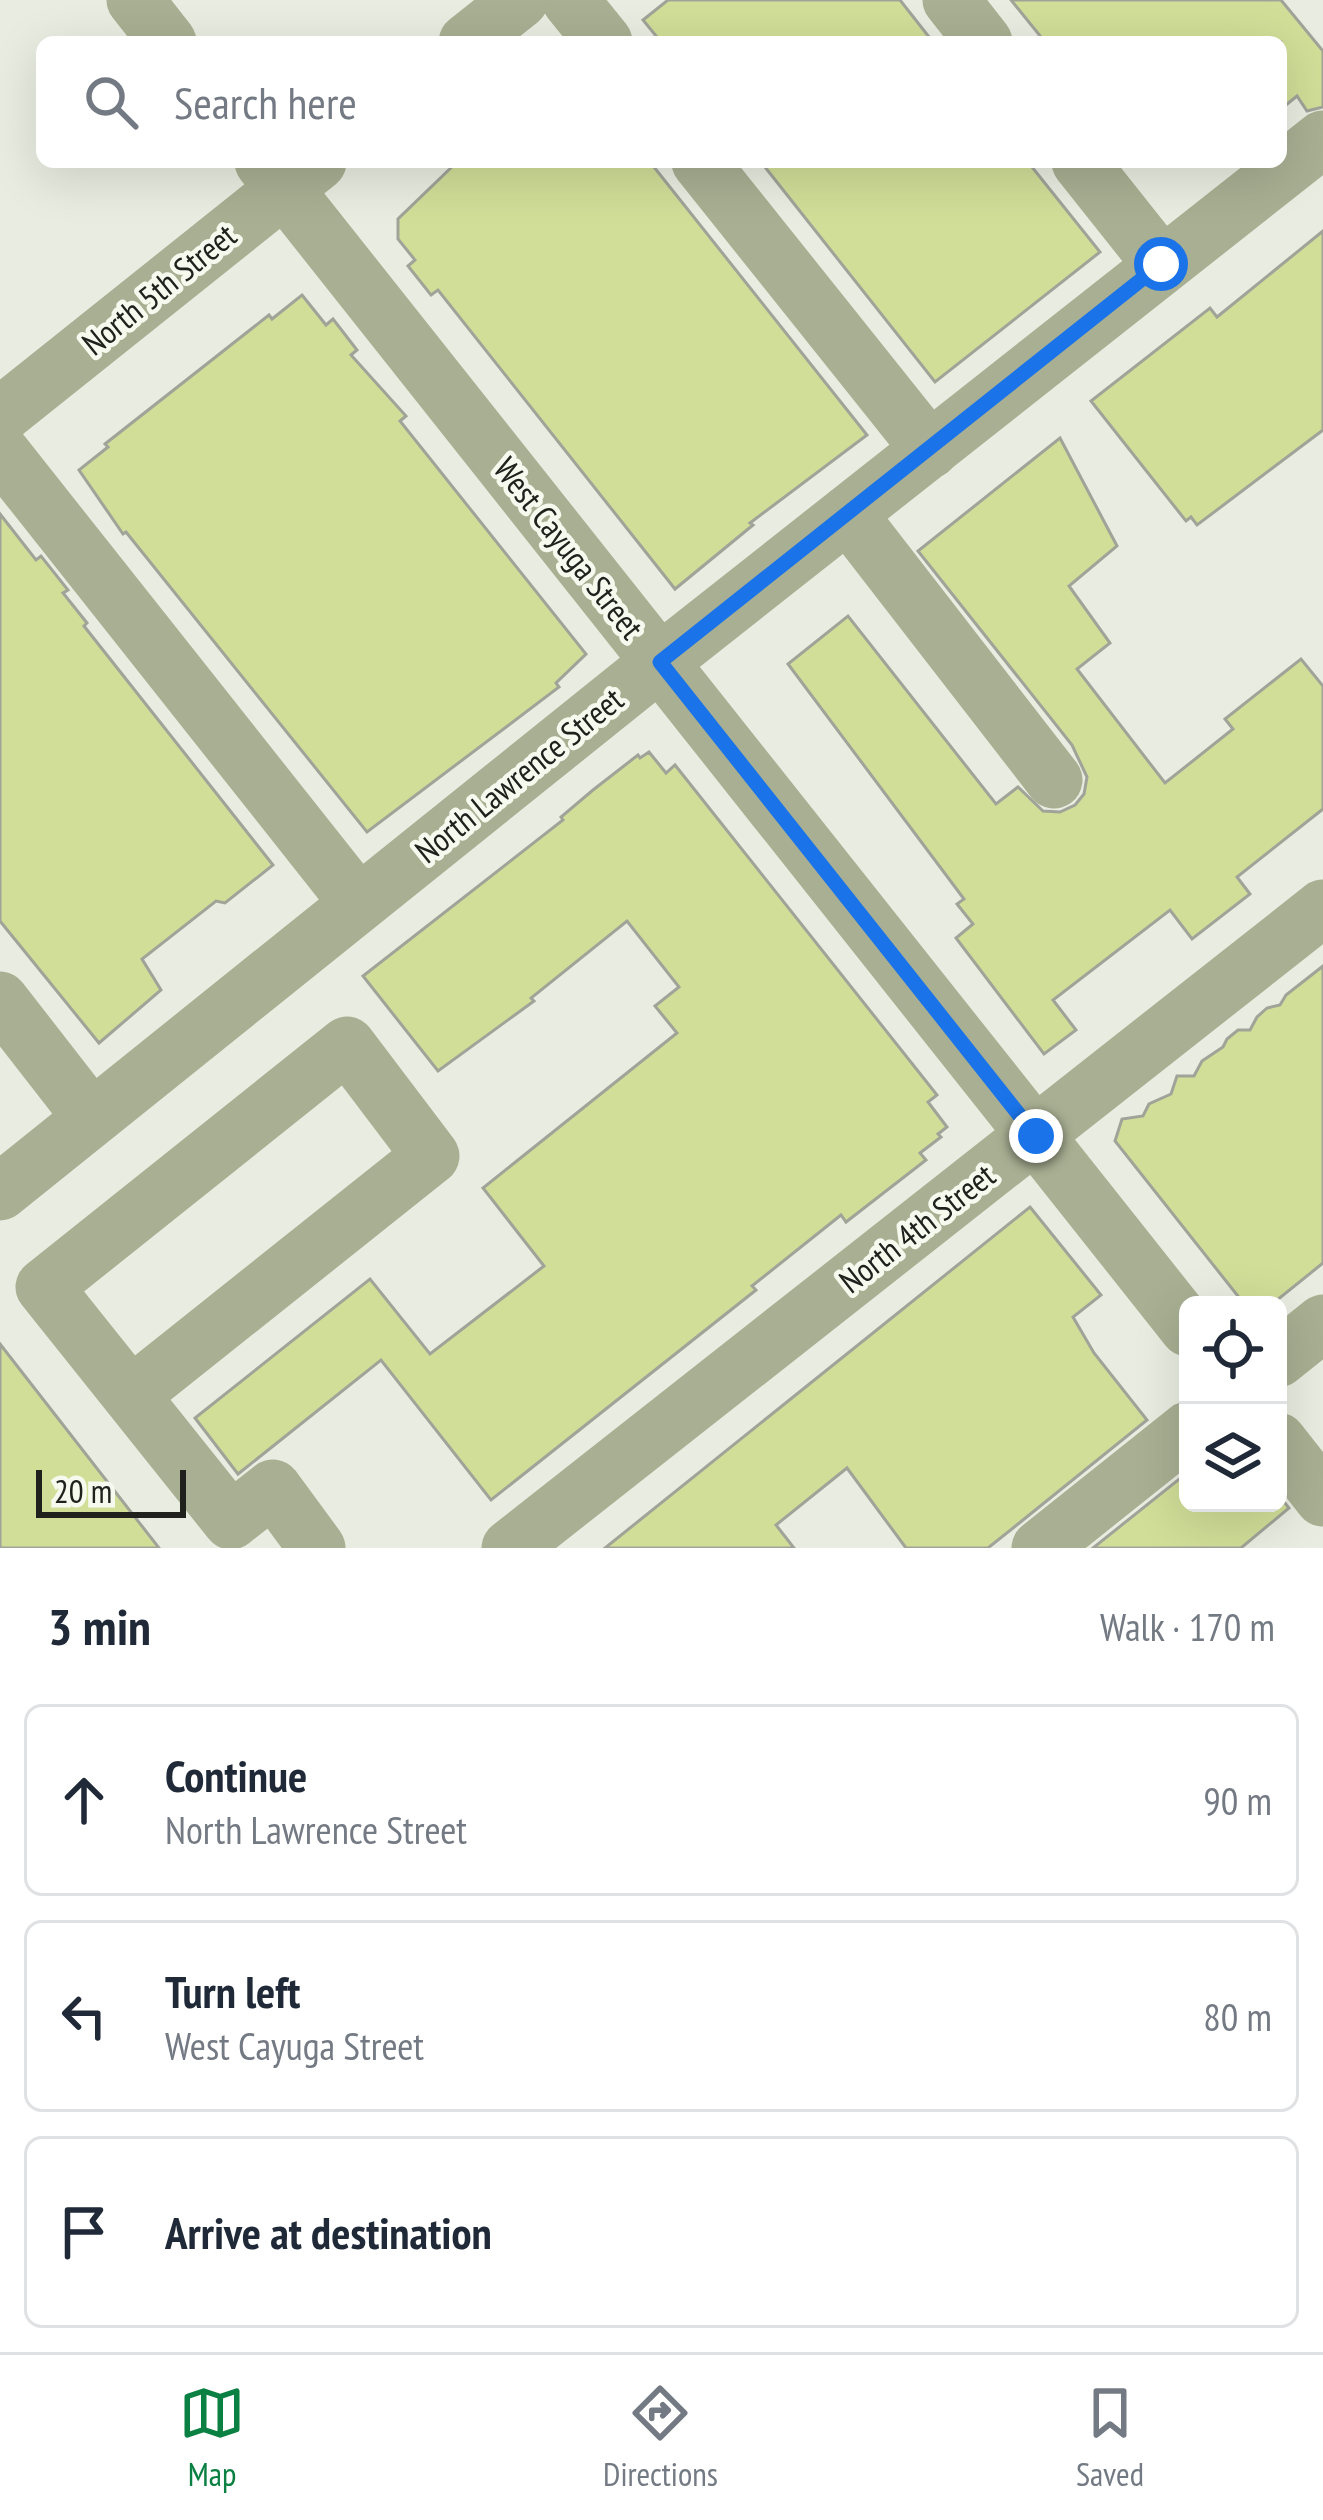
<!DOCTYPE html>
<meta charset="utf-8">
<style>
body{margin:0;font-family:"PT Sans Narrow",sans-serif;background:#f2f2f3;color:#1f2937}
.controls{position:absolute;right:36px;bottom:36px;display:grid;overflow:hidden;border-radius:18px;box-shadow:0 12px 48px #0002}
.controls button{width:108px;height:108px;display:grid;place-items:center;padding:0;border:0;border-bottom:3px solid #e0e1e3;background:#fff;color:#1f2937;font:60px sans-serif}
.scale{position:absolute;left:36px;bottom:30px;width:150px;box-sizing:border-box;padding-left:12px;border:6px solid #20211d;border-top:0;font-size:33px;line-height:42px;white-space:nowrap;color:#20211d;-webkit-text-stroke:9px #f6f9ed;paint-order:stroke}
.stop{position:absolute;width:36px;height:36px;margin:-27px;border:9px solid #1a73e8;border-radius:50%;background:#fff}
.stop.end{background:#1a73e8;border-color:#fff;box-shadow:0 3px 12px #0008}
.list{margin:0;padding:0;list-style:none}
h2{display:flex;justify-content:space-between;align-items:center;height:156px;margin:0;padding:0 48px;font-size:51px}
h2 small{font-size:39px;font-weight:400;color:#747a83}
.list li{display:grid;grid-template-columns:78px 1fr auto;gap:36px;align-items:center;box-sizing:border-box;height:192px;margin:0 24px 24px;padding:0 24px;border:3px solid #e0e1e3;border-radius:18px}
.list b{display:block;font-size:45px;white-space:nowrap}
.list p{margin:0;font-size:39px;white-space:nowrap;color:#747a83}
.list em{font-size:39px;font-style:normal;color:#747a83}
.icon{flex:none;width:66px;height:66px;fill:none;stroke:currentColor;stroke-width:2;stroke-linecap:round;stroke-linejoin:round}
.map{position:relative;flex:none;width:1323px;height:1548px;overflow:hidden}
.search{position:absolute;background:#fff;box-shadow:0 12px 48px #0002;left:36px;right:36px;top:36px;height:132px;display:flex;align-items:center;gap:30px;box-sizing:border-box;padding:0 42px;border-radius:18px;color:#747a83;font-size:45px}
.sheet{height:804px;background:#fff}
nav{display:flex;justify-content:space-around;align-items:center;box-sizing:border-box;height:168px;border-top:3px solid #e0e1e3;background:#fff;font-size:33px;color:#747a83}
nav a{display:grid;justify-items:center;gap:6px}
nav .on{color:#0b8043}
.map>svg:first-child{display:block}
</style>
<div class="map">
<svg width="1323" height="1548" viewBox="0 0 1323 1548">
<rect width="100%" height="100%" fill="#e9ece0"/>
<g fill="#d0de98" stroke="#a1a399" stroke-width="3">
<polygon points="668,0 900,0 933,42 661,42 643,20"/>
<polygon points="1011,0 1281,0 1323,51 1323,107 1307,111 1297,96 1281,109 1281,42 1045,42"/>
<polygon points="457,162 650,162 867,435 750,523 753,525 675,589 438,290 431,295 408,266 415,260 398,239 398,219"/>
<polygon points="761,162 1028,162 1100,252 935,382"/>
<polygon points="1323,231 1323,430 1197,525 1191,517 1186,521 1091,401 1210,308 1217,317"/>
<polygon points="302,295 326,325 333,319 357,350 351,355 406,416 400,421 586,654 556,683 559,687 367,832 126,532 123,534 79,470 108,447 105,444 269,315 272,319"/>
<polygon points="1060,438 1117,546 1069,586 1110,643 1077,669 1165,783 1233,729 1225,719 1301,659 1323,686 1323,809 1237,877 1250,894 1192,939 1170,910 1053,1000 1076,1030 1044,1054 956,938 973,924 957,904 964,899 788,664 848,616 996,804 1018,787 1043,811 1060,812 1075,805 1084,794 1087,777 1072,745 918,551"/>
<polygon points="0,514 36,560 41,556 68,590 63,593 87,623 84,626 273,865 225,903 216,901 142,959 161,990 99,1043 0,921"/>
<polygon points="649,752 666,773 675,765 937,1095 928,1102 947,1127 938,1134 941,1137 920,1153 926,1160 846,1222 841,1215 752,1286 756,1290 491,1500 381,1360 238,1474 195,1418 370,1279 430,1354 544,1266 483,1188 677,1033 655,1006 679,987 627,921 531,998 534,1001 438,1071 363,976 563,820 561,817 593,790 638,755 640,758"/>
<polygon points="1323,966 1323,1263 1271,1305 1245,1305 1115,1141 1122,1119 1143,1116 1149,1104 1171,1094 1177,1076 1194,1076 1202,1061 1223,1047 1227,1039 1238,1030 1250,1030 1257,1017 1267,1008 1280,1005 1286,995"/>
<polygon points="1030,1207 1101,1295 1073,1317 1094,1353 1147,1420 1018,1524 988,1548 906,1548 847,1468 776,1525 794,1548 605,1548"/>
<polygon points="0,1344 159,1548 0,1548"/>
<polygon points="1188,1472 1188,1503 1285,1503 1289,1508 1241,1548 1093,1548"/>
</g>
<g fill="none" stroke-linecap="round" stroke-linejoin="round">
<g stroke="#a8af92" stroke-width="57">
<polyline points="135,0 168,42"/>
<polyline points="570,0 604,42"/>
<polyline points="951,0 984,42"/>
<polyline points="467,42 520,0"/>
<polyline points="263,162 1188,1328"/>
<polyline points="700,162 930,450"/>
<polyline points="1080,162 1161,264"/>
<polyline points="0,416 318,162"/>
<polyline points="0,451 358,903"/>
<polyline points="848,514 1054,780"/>
<polyline points="0,1000 91,1117"/>
<polyline points="0,1192 660,662 1323,139"/>
<polyline points="1278,1359 1323,1323"/>
<polyline points="131,1395 431,1156 347,1045 44,1287 231,1521 273,1488 317,1548"/>
<polyline points="1278,1441 1323,1498"/>
<polyline points="510,1548 1323,908"/>
<polyline points="1040,1548 1188,1430"/>
</g>
</g>
<g fill="none" stroke-linecap="round" stroke-linejoin="round">
<polyline stroke="#1a73e8" stroke-width="15" points="1036,1136 660,662 1161,264"/>
</g>
<g text-anchor="middle" stroke-width="9" stroke-linejoin="round" paint-order="stroke">
<g font-size="33" fill="#20211d" stroke="#f6f9ed">
<text transform="translate(159 289) rotate(-39)" y="12">North 5th Street</text>
<text transform="translate(569 548) rotate(52)" y="12">West Cayuga Street</text>
<text transform="translate(519 775) rotate(-39)" y="12">North Lawrence Street</text>
<text transform="translate(917 1228) rotate(-38)" y="12">North 4th Street</text>
</g>
</g>
</svg>
<div class="controls">
<button><svg class="icon" aria-label="locate" viewBox="0 0 24 24"><circle cx="12" cy="12" r="6"/><path d="M12 2v4M12 18v4M2 12h4M18 12h4"/></svg></button>
<button><svg class="icon" aria-label="layers" viewBox="0 0 24 24"><path d="M12 4l9 5-9 5-9-5zM3 14l9 5 9-5"/></svg></button>
</div>
<div class="scale">20 m</div>
<div class="stop" style="left:1161px;top:264px"></div>
<div class="stop end" style="left:1036px;top:1136px"></div>
<div class="search"><svg class="icon" aria-label="search" viewBox="0 0 24 24"><circle cx="10" cy="10" r="6"/><path d="M15 15l6 6"/></svg>Search here</div>
</div>
<section class="sheet">
<h2>3 min<small>Walk · 170 m</small></h2>
<ul class="list">
<li><svg class="icon" aria-label="ahead" viewBox="0 0 24 24"><path d="M12 20V5M6 11l6-6 6 6"/></svg><div><b>Continue</b><p>North Lawrence Street</p></div><em>90 m</em></li>
<li><svg class="icon" aria-label="left" viewBox="0 0 24 24"><path d="M17 20v-9H6M10 6l-5 5 5 5"/></svg><div><b>Turn left</b><p>West Cayuga Street</p></div><em>80 m</em></li>
<li><svg class="icon" aria-label="arrive" viewBox="0 0 24 24"><path d="M6 21V4h12l-3 4 3 4H6"/></svg><div><b>Arrive at destination</b></div></li>
</ul>
</section>
<nav>
<a class="on"><svg class="icon" aria-label="map" viewBox="0 0 24 24"><path d="M3 6l6-2 6 2 6-2v14l-6 2-6-2-6 2zM9 4v14M15 6v14"/></svg>Map</a>
<a><svg class="icon" aria-label="directions" viewBox="0 0 24 24"><path d="M12 3l9 9-9 9-9-9zM9 14v-3h6M13 9l2 2-2 2"/></svg>Directions</a>
<a><svg class="icon" aria-label="saved" viewBox="0 0 24 24"><path d="M7 4h10v16l-5-4-5 4z"/></svg>Saved</a>
</nav>
